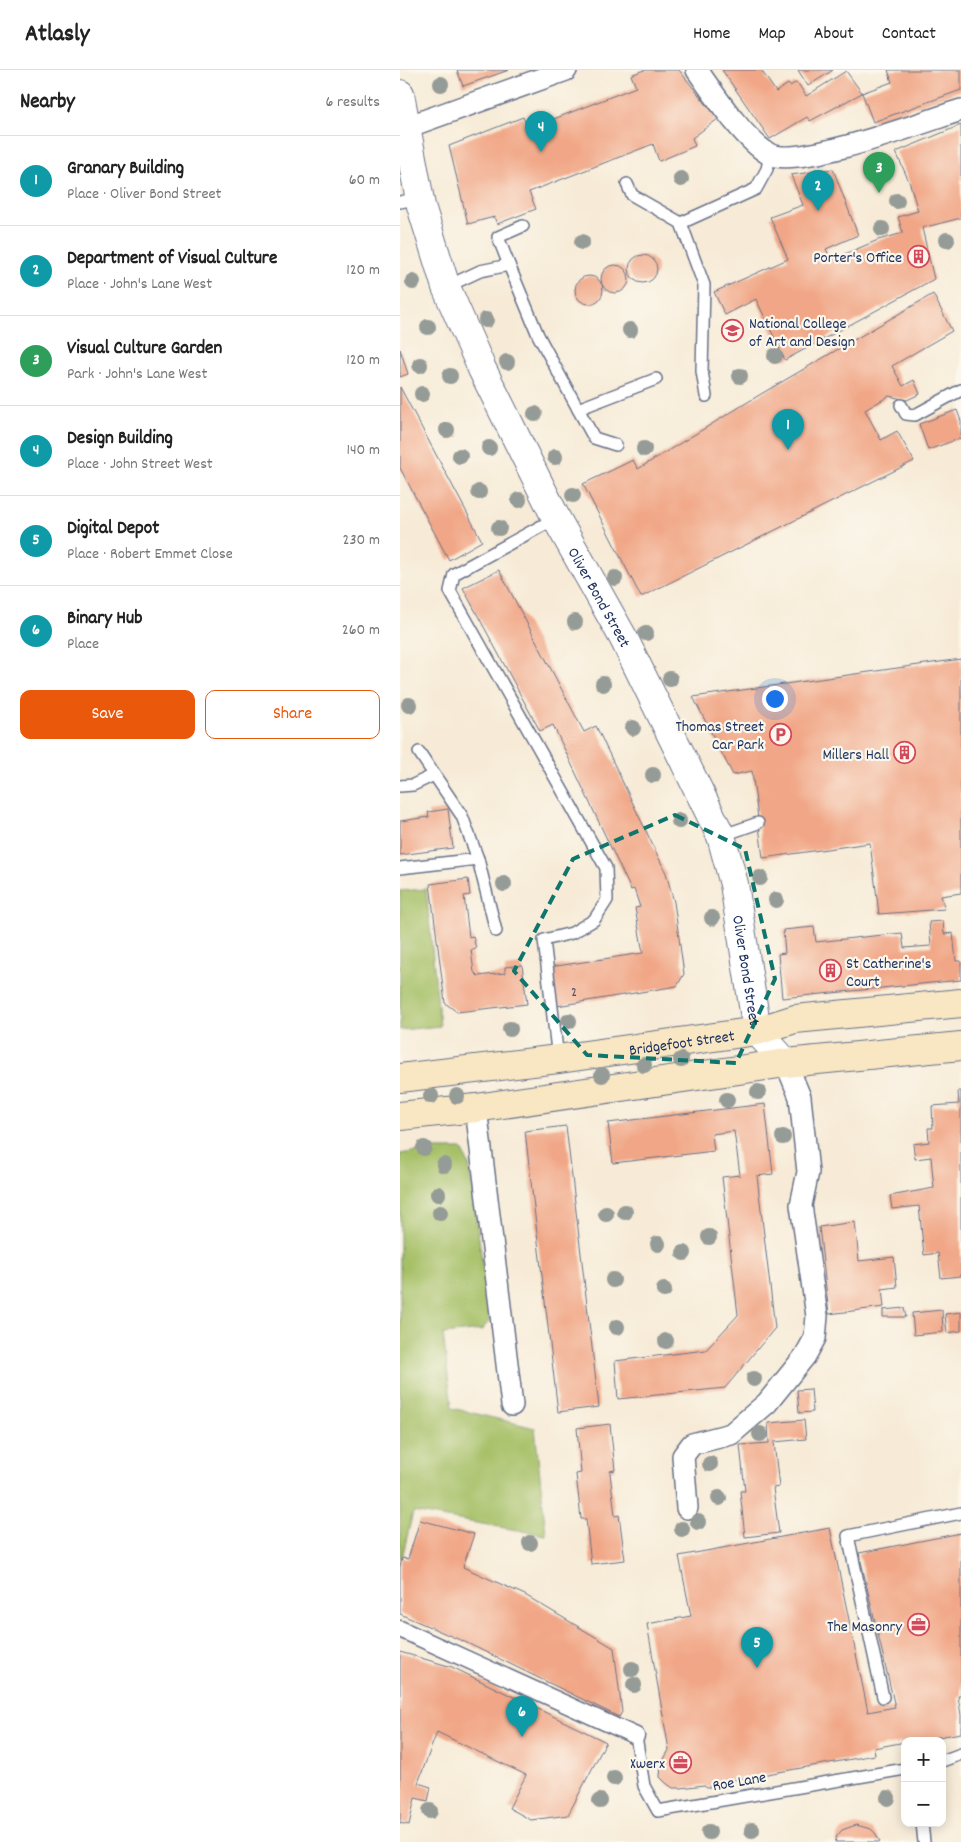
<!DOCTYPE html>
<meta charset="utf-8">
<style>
body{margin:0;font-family:Dekko,sans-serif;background:#f2f2f2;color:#222}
.controls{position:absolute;right:15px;bottom:15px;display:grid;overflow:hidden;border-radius:10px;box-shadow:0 2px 12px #0003}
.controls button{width:45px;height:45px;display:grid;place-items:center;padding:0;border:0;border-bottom:1px solid #e0e0e0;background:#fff;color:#222;font:25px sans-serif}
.you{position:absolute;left:374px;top:628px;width:18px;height:18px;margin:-12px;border:4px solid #fff;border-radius:50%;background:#1a73e8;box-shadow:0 0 0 8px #1a73e833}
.badge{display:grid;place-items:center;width:32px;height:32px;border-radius:50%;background:#ea580c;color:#fff;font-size:16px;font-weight:700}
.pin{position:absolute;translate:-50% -41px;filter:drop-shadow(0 1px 2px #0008)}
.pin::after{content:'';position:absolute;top:26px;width:18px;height:15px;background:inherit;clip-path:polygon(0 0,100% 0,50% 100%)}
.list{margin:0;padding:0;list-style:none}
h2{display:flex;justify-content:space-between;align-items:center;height:65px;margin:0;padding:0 20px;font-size:21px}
h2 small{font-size:16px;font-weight:400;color:#767676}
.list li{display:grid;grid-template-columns:32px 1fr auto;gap:15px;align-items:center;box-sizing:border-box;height:90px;padding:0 20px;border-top:1px solid #e0e0e0}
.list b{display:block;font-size:19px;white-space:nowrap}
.list p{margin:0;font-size:16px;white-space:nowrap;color:#767676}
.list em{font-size:16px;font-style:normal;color:#767676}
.actions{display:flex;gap:10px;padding:15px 20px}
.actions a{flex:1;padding:11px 0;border:1px solid #ea580c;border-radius:10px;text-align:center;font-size:18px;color:#ea580c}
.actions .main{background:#ea580c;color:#fff}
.map{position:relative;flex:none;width:561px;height:1772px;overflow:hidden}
header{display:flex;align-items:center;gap:30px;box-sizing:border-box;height:70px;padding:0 25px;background:#fff;border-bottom:1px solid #e0e0e0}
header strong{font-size:24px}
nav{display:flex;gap:28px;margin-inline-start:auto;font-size:18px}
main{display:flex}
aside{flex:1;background:#fff}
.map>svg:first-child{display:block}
</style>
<header>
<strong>Atlasly</strong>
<nav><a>Home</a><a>Map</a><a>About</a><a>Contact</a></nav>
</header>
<main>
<aside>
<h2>Nearby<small>6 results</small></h2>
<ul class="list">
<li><span class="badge" style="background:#0f9aa8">1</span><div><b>Granary Building</b><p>Place · Oliver Bond Street</p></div><em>60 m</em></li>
<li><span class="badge" style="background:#0f9aa8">2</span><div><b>Department of Visual Culture</b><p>Place · John's Lane West</p></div><em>120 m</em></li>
<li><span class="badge" style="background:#2e9e5b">3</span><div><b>Visual Culture Garden</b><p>Park · John's Lane West</p></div><em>120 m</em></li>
<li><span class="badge" style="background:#0f9aa8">4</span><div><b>Design Building</b><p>Place · John Street West</p></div><em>140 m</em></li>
<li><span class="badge" style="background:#0f9aa8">5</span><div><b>Digital Depot</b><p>Place · Robert Emmet Close</p></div><em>230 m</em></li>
<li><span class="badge" style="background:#0f9aa8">6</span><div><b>Binary Hub</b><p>Place</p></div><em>260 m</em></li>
</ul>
<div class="actions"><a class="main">Save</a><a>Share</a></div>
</aside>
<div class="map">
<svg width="561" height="1772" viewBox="0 0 561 1772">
<rect width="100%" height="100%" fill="#fbf7ec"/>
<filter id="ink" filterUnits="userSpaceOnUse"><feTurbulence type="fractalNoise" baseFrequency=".02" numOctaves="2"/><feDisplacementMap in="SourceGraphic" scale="10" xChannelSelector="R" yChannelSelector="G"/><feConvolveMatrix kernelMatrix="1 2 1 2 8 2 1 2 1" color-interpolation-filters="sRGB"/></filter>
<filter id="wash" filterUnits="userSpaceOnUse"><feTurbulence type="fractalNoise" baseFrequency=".0096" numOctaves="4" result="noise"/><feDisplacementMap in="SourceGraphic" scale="20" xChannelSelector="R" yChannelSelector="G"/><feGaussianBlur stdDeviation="1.12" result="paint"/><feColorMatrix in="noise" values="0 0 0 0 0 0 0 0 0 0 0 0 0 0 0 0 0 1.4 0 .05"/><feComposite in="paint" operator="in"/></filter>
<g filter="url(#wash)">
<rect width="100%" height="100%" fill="#f7ebd7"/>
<g fill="#a6c066" stroke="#607862">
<polygon points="26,819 40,956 0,960 0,821"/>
<polygon points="32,1079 62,1079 69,1095 90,1250 82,1260 43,1264 52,1338 135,1358 146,1465 13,1442 2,1488 0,1487 0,1084"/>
</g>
<g id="blocks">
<g fill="#f1a787">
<polygon points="57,0 109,0 63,16"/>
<polygon points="244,0 279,0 318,49 292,68 295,76 259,91 253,74 129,122 136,139 97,154 94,147 68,154 49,76 123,47 128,59 236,17 231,5"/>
<polygon points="322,0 361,0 376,22 388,14 390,16 395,13 399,15 406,26 446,1 462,23 410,51 407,47 370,69"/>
<polygon points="398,0 433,0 408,16"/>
<polygon points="488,0 561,0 561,20 473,52 462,23 492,12"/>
<polygon points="561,55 561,148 522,158 534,209 385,290 356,229 325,245 314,222 388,189 370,147 403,135 391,105 433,99 458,165 426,179 431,190 478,170 503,163 498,147 518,141 510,114 496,82"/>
<circle cx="243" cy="199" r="14"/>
<circle cx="215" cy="209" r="14"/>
<circle cx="189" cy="220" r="14"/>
<polygon points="533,224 552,261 492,296 503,316 514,310 520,324 507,330 489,326 465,340 481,370 497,361 514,391 241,527 183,414 233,390 238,399 361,324"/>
<polygon points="0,279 8,304 0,307"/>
<polygon points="0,317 82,471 49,490 0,398"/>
<polygon points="557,340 561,351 561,368 528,380 519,354"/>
<polygon points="99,500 184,662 196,656 266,803 274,832 284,904 277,916 157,936 150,897 243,883 235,838 240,837 234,819 231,820 153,655 140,661 63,518"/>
<polygon points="561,589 561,823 541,826 545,839 479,844 470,773 363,788 352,701 333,705 293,627"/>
<polygon points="48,739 53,778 0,785 0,751 29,747 28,742"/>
<polygon points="68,809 70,825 64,826 69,867 73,866 76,879 71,880 74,902 78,906 105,903 105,897 122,895 127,934 57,942 45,933 30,814"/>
<polygon points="543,851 544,864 553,863 556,891 561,891 561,910 382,928 378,884 385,883 383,860 414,857 416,872 502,863 504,878 531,876 529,852"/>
<polygon points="558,1021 561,1021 561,1206 541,1208 538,1183 524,1185 519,1136 492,1139 490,1126 534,1118 531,1087 515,1089 513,1074 529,1072 528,1058 533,1058 532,1036 559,1034"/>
<polygon points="365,1034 373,1104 357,1106 375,1258 325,1318 218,1329 215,1291 306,1280 338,1245 322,1107 340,1105 334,1061 312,1064 314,1081 213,1093 208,1053"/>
<polygon points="166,1056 199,1337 158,1342 125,1061"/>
<polygon points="455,1152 459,1191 494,1187 497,1217 482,1219 484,1237 429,1244 419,1157"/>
<polygon points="504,1238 506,1247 483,1247 483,1240"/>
<polygon points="542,1240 543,1262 514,1265 512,1243"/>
<polygon points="561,1242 561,1261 547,1263 545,1244"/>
<polygon points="411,1319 413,1342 399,1343 397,1320"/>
<polygon points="404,1350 406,1369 374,1372 379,1417 373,1418 379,1463 345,1467 340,1421 345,1421 340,1375 369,1373 368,1353"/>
<polygon points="210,1354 215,1400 210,1401 210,1403 215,1446 219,1445 225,1490 191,1494 186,1449 181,1449 176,1404 181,1403 177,1358"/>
<polygon points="20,1450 74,1464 63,1497 125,1525 214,1578 222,1642 219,1647 67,1573 0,1544 0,1497 2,1488 8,1489"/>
<polygon points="430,1458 468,1642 495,1637 459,1483 561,1463 561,1626 558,1626 561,1645 561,1663 515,1671 505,1671 505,1672 474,1678 475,1685 322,1712 322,1713 315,1717 307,1717 304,1715 281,1718 273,1718 266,1713 260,1707 261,1695 269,1680 247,1554 291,1546 279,1486"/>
<polygon points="0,1582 52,1597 206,1672 168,1745 131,1750 109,1738 126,1705 37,1662 18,1713 31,1717 28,1731 15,1728 9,1755 0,1753"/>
<polygon points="456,1755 471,1759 476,1764 480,1772 435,1772 437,1766 442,1760"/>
</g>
</g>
</g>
<g filter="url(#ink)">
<use href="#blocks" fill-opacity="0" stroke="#687188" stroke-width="1"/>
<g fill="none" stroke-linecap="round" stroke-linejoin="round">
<defs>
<g id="service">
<polyline points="227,114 232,125 281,153 304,215 302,301 306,326"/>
<polyline points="0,132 20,128"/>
<polyline points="281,153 356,119 367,99 370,84"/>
<polyline points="109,195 98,167 123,156"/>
<polyline points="46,217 80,201 109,195 138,265 178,339 256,309"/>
<polyline points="501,335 506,344 515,345 561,320"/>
<polyline points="178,339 194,368 216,375"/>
<polyline points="156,448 54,504 50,521 206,798 207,830 194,850 172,863 144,870 158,989"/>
<polyline points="19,682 62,746 78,789 96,861"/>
<polyline points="0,716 13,715 34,705"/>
<polyline points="321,766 358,753"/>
<polyline points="0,798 78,789"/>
<polyline points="483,1627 448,1466 561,1443"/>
<polyline points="236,1666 244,1716 258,1741 505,1699"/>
<polyline points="542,1691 561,1684"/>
<polyline points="522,1753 524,1772"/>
</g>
<polyline id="pedestrian" points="0,1559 236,1666"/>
<g id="minor">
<path d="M297,0C314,24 344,70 369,84C399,99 526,51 561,40"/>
<polyline points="7,57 166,0"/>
<polyline points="76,1038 112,1335"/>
<polyline points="287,1438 283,1386 292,1374 331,1364 367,1333 405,1286 415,1268 417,1246 401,1135 408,1102 400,1027 386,993"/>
</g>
<g id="tertiary">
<path id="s1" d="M0,24L21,136L46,217L82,299L156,448L224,569L321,766L334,814L357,961L386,993"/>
</g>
<g id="secondary">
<path id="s2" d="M0,1008L158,989L357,961L395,949L561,933"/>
<polyline points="0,1046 76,1038 386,993 561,976"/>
</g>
</defs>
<use href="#service" stroke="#687188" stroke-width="14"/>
<use href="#pedestrian" stroke="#687188" stroke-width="19"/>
<use href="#minor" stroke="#687188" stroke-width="24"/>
<use href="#tertiary" stroke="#687188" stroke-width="30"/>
<use href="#secondary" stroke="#687188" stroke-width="30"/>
<use href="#service" stroke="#fff" stroke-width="11"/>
<use href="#pedestrian" stroke="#fff" stroke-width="16"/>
<use href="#minor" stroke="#fff" stroke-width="21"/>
<use href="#tertiary" stroke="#fff" stroke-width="28"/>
<use href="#secondary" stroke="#f9e7c3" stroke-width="28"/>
</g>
<g fill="#959b96">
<circle cx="41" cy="14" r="8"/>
<circle cx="281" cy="109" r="8"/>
<circle cx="497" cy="131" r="8"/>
<circle cx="482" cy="159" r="8"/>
<circle cx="547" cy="170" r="8"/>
<circle cx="182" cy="172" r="8"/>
<circle cx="13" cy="212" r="8"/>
<circle cx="86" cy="250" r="8"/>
<circle cx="28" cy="257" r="8"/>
<circle cx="230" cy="260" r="8"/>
<circle cx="375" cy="286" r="8"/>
<circle cx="107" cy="292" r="8"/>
<circle cx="20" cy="295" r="8"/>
<circle cx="50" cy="306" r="8"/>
<circle cx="340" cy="306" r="8"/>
<circle cx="22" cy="324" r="8"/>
<circle cx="135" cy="344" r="8"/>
<circle cx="47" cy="360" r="8"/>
<circle cx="89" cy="378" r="8"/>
<circle cx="244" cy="379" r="8"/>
<circle cx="60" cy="386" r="8"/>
<circle cx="155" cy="387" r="8"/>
<circle cx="79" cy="422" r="8"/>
<circle cx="173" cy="425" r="8"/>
<circle cx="119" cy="430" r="8"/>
<circle cx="99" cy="458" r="8"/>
<circle cx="215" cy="508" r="8"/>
<circle cx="175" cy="552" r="8"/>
<circle cx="246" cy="563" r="8"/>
<circle cx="270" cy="609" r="8"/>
<circle cx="203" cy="614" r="8"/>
<circle cx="9" cy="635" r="8"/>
<circle cx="233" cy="658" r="8"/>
<circle cx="253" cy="705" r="8"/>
<circle cx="279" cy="751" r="8"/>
<circle cx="360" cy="808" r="8"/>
<circle cx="104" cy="814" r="8"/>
<circle cx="376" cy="830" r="8"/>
<circle cx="312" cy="848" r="8"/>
<circle cx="169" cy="951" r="8"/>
<circle cx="110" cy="959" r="8"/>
<circle cx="281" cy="990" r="8"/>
<circle cx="244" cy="995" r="8"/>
<circle cx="202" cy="1005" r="8"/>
<circle cx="358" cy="1022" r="8"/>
<circle cx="31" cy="1026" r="8"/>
<circle cx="57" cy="1026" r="8"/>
<circle cx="327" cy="1030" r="8"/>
<circle cx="383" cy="1067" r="8"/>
<circle cx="24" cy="1078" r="8"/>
<circle cx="44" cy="1095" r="8"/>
<circle cx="38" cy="1124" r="8"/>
<circle cx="225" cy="1142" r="8"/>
<circle cx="40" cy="1143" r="8"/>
<circle cx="206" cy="1144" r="8"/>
<circle cx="309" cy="1167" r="8"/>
<circle cx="258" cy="1174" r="8"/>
<circle cx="284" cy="1183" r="8"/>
<circle cx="213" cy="1210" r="8"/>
<circle cx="264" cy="1220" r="8"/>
<circle cx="217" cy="1257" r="8"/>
<circle cx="266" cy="1271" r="8"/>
<circle cx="354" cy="1309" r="8"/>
<circle cx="360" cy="1364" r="8"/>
<circle cx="310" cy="1394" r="8"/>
<circle cx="319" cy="1428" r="8"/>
<circle cx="298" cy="1452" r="8"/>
<circle cx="282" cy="1459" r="8"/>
<circle cx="130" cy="1473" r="8"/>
<circle cx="232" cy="1599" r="8"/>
<circle cx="234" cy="1615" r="8"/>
<circle cx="214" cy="1708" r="8"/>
<circle cx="488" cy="1728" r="8"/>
<circle cx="200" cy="1731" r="8"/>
<circle cx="30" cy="1741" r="8"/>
<circle cx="352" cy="1760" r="8"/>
<circle cx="309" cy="1762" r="8"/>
</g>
</g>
<path fill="none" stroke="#0f766e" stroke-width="4" stroke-dasharray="10 6" stroke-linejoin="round" d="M275,745L345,779L375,909L336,993L187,985L114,901L173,789Z"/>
<defs>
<symbol id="building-ring" viewBox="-11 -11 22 22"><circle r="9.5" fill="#fbf7ec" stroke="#d1495b" stroke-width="1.5"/><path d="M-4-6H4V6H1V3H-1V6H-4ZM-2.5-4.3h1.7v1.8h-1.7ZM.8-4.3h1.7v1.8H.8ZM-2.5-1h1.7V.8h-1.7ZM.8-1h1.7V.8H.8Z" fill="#d1495b"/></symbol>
<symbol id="university-ring" viewBox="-11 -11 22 22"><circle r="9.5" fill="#fbf7ec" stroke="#d1495b" stroke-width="1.5"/><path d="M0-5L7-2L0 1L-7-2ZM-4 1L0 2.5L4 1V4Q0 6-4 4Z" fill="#d1495b"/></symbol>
<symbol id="parking-ring" viewBox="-11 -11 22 22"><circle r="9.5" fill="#fbf7ec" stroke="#d1495b" stroke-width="1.5"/><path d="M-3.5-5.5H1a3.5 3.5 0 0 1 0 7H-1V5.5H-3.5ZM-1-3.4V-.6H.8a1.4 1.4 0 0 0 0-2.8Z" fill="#d1495b"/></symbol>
<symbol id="office-ring" viewBox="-11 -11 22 22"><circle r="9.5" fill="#fbf7ec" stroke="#d1495b" stroke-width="1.5"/><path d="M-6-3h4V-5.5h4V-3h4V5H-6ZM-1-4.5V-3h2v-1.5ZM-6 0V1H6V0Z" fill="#d1495b"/></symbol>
</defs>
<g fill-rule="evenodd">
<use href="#building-ring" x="506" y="174" width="25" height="25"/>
<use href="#university-ring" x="320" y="248" width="25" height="25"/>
<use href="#parking-ring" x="368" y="652" width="25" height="25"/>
<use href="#building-ring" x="492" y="670" width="25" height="25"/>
<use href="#building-ring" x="418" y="888" width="25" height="25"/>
<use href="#office-ring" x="506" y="1542" width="25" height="25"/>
<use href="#office-ring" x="268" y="1680" width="25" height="25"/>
</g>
<g text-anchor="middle" stroke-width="4.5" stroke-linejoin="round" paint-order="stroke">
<g font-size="14" fill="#504d68">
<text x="174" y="926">2</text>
</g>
<g font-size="16" fill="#1b2f5e" stroke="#fbf7ec" text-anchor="end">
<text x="502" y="192">Porter's Office</text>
<text x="349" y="258" text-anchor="start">National College<tspan x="349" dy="18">of Art and Design</tspan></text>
<text x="364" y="661">Thomas Street<tspan x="364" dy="18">Car Park</tspan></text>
<text x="489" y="689">Millers Hall</text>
<text x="446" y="898" text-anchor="start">St Catherine's<tspan x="446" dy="18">Court</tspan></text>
<text x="502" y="1561">The Masonry</text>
<text x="265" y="1698">Xwerx</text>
</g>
<g font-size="16" fill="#1b2f5e" stroke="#fbf7ec">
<text dy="6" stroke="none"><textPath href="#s1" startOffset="545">Oliver Bond Street</textPath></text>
<text dy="6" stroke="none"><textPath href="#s1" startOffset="950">Oliver Bond Street</textPath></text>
<text dy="6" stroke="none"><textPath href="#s2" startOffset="284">Bridgefoot Street</textPath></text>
<text transform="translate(339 1710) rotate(-10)" y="6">Roe Lane</text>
</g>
</g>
</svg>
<div class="controls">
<button>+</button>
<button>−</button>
</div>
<div class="you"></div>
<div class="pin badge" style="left:388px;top:380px;background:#0f9aa8">1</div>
<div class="pin badge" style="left:418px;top:141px;background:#0f9aa8">2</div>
<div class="pin badge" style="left:479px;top:123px;background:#2e9e5b">3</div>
<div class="pin badge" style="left:141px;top:82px;background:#0f9aa8">4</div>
<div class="pin badge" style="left:357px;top:1598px;background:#0f9aa8">5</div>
<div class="pin badge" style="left:122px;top:1667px;background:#0f9aa8">6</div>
</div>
</main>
